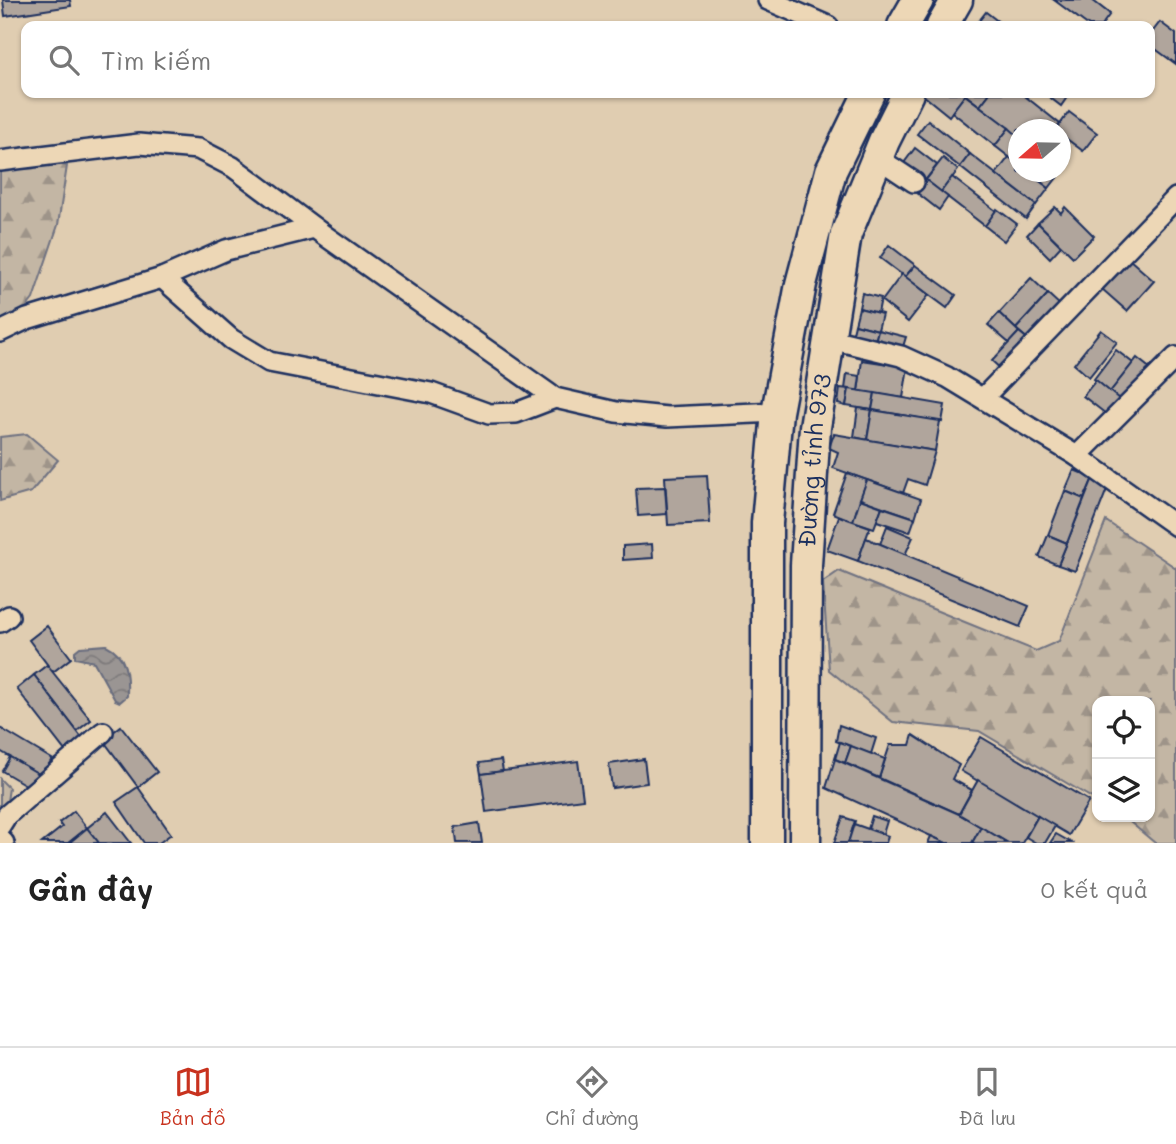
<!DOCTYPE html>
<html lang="vi">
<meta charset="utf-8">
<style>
body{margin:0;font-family:Mali,sans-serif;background:#f6f6f6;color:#222}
.controls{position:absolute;right:21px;bottom:21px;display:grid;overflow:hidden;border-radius:14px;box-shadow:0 2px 5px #0004}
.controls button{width:63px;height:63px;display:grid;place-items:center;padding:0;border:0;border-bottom:2px solid #e0e0e0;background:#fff;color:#222;font:35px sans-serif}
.compass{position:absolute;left:1008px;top:119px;width:63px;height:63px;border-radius:50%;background:#fff;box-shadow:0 2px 5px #0004;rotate:250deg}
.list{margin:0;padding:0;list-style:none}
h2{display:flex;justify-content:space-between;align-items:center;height:91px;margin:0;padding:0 28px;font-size:30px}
h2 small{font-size:23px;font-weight:400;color:#767676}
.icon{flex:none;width:38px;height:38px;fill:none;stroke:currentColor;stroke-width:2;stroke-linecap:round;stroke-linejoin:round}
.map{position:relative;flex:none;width:1176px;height:843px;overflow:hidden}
.search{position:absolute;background:#fff;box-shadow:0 2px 5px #0004;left:21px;right:21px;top:21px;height:77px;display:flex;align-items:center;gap:18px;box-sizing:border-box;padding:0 24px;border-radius:14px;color:#767676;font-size:26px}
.sheet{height:203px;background:#fff}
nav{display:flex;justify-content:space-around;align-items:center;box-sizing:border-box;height:98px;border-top:2px solid #e0e0e0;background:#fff;font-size:19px;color:#767676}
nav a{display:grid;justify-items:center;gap:4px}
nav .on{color:#c8321e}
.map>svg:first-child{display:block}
</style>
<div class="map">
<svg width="1176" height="843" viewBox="0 0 1176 843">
<defs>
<pattern id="forest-firs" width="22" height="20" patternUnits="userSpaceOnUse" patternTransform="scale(1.75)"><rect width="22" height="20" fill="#c3b6a4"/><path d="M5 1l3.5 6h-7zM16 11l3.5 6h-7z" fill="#9e9489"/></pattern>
<pattern id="water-waves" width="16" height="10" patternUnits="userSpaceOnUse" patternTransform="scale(1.75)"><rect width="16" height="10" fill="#9a9593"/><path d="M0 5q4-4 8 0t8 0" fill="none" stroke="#7d7a7b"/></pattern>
</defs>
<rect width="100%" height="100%" fill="#e0cdb1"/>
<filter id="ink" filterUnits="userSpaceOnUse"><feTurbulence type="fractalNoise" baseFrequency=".0143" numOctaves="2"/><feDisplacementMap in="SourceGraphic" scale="14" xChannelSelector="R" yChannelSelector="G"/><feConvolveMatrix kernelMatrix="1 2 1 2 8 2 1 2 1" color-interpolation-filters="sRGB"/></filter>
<g filter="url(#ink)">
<g fill="url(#forest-firs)" stroke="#6f7281" stroke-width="2">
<polygon points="52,162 67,166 58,225 33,299 0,341 0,168"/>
<polygon points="27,434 58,460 31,492 0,501 0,437"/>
<polygon points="1106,521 1176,568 1176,843 1155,843 1124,817 1150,817 1150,701 1097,701 1097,801 979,731 893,722 829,670 823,582 839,571 1036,651 1059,641"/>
<polygon points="0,779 9,788 6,808 0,812"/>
</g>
<path fill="url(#water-waves)" stroke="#676c7e" stroke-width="2" d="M106,645C127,655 128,675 127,696L120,702L115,700L94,662L75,658V651L80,647Z"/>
<g fill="#b0a59c" stroke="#1b2f5e" stroke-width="2">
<polygon points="3,0 70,0 71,6 5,16"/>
<polygon points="1054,0 1092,0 1110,14 1101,26 1089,26"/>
<polygon points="986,12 1004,26 975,26"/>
<polygon points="1160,22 1176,34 1176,64 1150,45 1150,35"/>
<polygon points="924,93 963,93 965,95 949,116 923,95"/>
<polygon points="963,93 990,93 980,106"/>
<polygon points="990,93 1021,93 1060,124 1056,130 1018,130 1018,136 980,106"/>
<polygon points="1044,93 1070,93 1061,106"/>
<polygon points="965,95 1009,128 995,146 952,112"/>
<polygon points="1069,112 1097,133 1083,151 1060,134 1060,130 1056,130"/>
<polygon points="928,120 970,154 960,167 917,134"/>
<polygon points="1009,128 1018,136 1018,164 995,146"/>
<polygon points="915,148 937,165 923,183 901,167"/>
<polygon points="970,154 1036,205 1026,219 960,167"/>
<polygon points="1009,157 1018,164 1018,172 1028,172 1049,188 1036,205 996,174"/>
<polygon points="943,158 958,170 941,192 926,180"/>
<polygon points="1060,168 1063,170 1049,188 1028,172 1060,172"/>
<polygon points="952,177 996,211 985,226 941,192"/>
<polygon points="926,180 948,197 939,210 916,192"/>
<polygon points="1055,207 1061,213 1065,207 1094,236 1073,257 1038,223"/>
<polygon points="997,209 1017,224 1004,241 985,226"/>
<polygon points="1038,223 1061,246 1050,258 1027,235"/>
<polygon points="889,245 915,265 905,277 880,258"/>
<polygon points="1129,259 1154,281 1127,311 1102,289"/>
<polygon points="915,265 956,295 947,308 905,277"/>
<polygon points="902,274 929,295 908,322 882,301"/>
<polygon points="1031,278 1048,294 1016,329 999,313"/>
<polygon points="862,293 881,298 878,313 859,308"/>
<polygon points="1048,294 1061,306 1030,341 1016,329"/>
<polygon points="859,308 882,314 878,330 855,324"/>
<polygon points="999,313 1019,332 1009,343 988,325"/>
<polygon points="855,324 878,330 874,346 851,341"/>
<polygon points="878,330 906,337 901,353 874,346"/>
<polygon points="1101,330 1117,342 1089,377 1074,364"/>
<polygon points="1019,332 1030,341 1003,371 992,361"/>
<polygon points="1116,350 1133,363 1110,392 1094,379"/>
<polygon points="1137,358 1152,370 1125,404 1110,392"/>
<polygon points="862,360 908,367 903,398 858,391"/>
<polygon points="847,374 860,376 858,391 845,389"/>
<polygon points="1096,380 1119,399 1106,414 1083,396"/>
<polygon points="840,388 849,389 846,406 838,404"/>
<polygon points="849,389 875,393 872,410 846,406"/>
<polygon points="875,393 945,405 942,422 872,410"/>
<polygon points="858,408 872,410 867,440 854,437"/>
<polygon points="872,410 940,421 935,451 867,440"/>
<polygon points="834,434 935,451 925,485 908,479 903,493 833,468 838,452 829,448"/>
<polygon points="1074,470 1093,478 1084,499 1065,491"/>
<polygon points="847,473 867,480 853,521 833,513"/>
<polygon points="707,475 710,523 668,525 665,477"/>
<polygon points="1093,478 1109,484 1075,571 1058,565"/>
<polygon points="867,480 921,499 915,518 860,499"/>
<polygon points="665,487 667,514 638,516 636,488"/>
<polygon points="1065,491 1084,499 1067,543 1048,535"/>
<polygon points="860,499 882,507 874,528 853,521"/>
<polygon points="882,507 915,518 910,532 877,521"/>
<polygon points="839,516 870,527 858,561 827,550"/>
<polygon points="887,526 913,537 905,555 880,544"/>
<polygon points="1048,535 1067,543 1058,565 1039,557"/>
<polygon points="866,538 1029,606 1020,627 858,561"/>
<polygon points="652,544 653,558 623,560 623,546"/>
<polygon points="47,626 71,658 53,672 29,640"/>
<polygon points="47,665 91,720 77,731 34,675"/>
<polygon points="34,675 86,743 69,756 17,689"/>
<polygon points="839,725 876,738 871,754 836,741"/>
<polygon points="121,726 157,772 138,787 103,740"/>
<polygon points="0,728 52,759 42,776 0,751"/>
<polygon points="913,735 959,765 952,779 972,790 959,814 879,778 890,745 910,745"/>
<polygon points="981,737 1089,801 1069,835 961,771"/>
<polygon points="840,742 851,746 845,763 835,759"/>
<polygon points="851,746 885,759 879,778 845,763"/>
<polygon points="10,757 39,774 31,788 2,771"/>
<polygon points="644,759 647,783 612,788 609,764"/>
<polygon points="835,759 959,814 981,827 972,843 946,843 826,788"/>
<polygon points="501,760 503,771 481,774 479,763"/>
<polygon points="578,761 583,799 486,812 481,774"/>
<polygon points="978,780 1038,816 1022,843 1008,843 959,814"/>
<polygon points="138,787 171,834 159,843 144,843 116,802"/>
<polygon points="74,811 87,828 68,843 42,843 62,827 59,823"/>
<polygon points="107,812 131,843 99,843 87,828"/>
<polygon points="872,816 887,821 883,834 868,829"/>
<polygon points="1038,816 1055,826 1045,843 1036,843 1026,837"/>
<polygon points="843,817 855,821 848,843 834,843"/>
<polygon points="479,823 482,843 457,843 455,827"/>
<polygon points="854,824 888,836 886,843 848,843"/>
<polygon points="981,827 1008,843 972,843"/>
<polygon points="87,828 99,843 69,843"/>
<polygon points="1056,834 1072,843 1050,843"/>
<polygon points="931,836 946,843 928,843"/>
</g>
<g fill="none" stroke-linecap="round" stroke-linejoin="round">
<defs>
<g id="street">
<polyline points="768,0 828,26"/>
<polyline points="878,158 914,182"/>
<polyline points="0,161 139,144 198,149 233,167 324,235 555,398 616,412 667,417 777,412"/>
<polyline points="162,278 231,339 269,362 431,393 489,414 516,413 555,398"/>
<polyline points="0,332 27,319 162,278 226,250 314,228"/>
<polyline points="827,338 901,356 947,377 1077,456 1176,526"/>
<polyline points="983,398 1176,198"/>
<polyline points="1077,456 1176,357"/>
<polyline points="0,622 9,616"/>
<polyline points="0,826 7,815 103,732"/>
<polyline points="0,839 4,843"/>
</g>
<g id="primary">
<polyline points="903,26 918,0"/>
<polyline points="942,26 957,0"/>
<polyline points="767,843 767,523 777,412 801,284 831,171 869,93"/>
<path id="s1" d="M805,843L806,565L815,427L846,234L884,141L908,93"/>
</g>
</defs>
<use href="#street" stroke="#1b2f5e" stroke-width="24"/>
<use href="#primary" stroke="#1b2f5e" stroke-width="35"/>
<use href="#street" stroke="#edd7b6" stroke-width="19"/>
<use href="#primary" stroke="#edd7b6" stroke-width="30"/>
</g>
</g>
<g text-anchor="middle" stroke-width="5" stroke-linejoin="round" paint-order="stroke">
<g font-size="24" fill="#1b2f5e" stroke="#edd7b6">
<text dy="8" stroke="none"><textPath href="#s1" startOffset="383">Đường tỉnh 973</textPath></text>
</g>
</g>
</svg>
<div class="controls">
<button><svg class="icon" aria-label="locate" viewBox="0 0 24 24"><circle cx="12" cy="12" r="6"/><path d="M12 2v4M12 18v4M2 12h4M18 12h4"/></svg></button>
<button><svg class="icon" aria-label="layers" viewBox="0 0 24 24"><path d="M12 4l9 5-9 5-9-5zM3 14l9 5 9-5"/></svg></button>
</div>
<svg class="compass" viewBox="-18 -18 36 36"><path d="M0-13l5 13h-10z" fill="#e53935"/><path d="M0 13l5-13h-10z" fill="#767676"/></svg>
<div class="search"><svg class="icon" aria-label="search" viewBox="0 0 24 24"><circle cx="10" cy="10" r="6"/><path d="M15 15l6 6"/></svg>Tìm kiếm</div>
</div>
<section class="sheet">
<h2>Gần đây<small>0 kết quả</small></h2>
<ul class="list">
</ul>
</section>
<nav>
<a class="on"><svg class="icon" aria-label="map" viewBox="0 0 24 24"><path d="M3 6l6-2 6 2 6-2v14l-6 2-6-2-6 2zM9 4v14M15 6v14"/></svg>Bản đồ</a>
<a><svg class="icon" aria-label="directions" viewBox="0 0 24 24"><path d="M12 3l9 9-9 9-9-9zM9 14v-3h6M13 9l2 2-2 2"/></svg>Chỉ đường</a>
<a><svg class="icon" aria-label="saved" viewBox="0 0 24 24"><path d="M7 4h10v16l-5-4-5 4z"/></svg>Đã lưu</a>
</nav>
